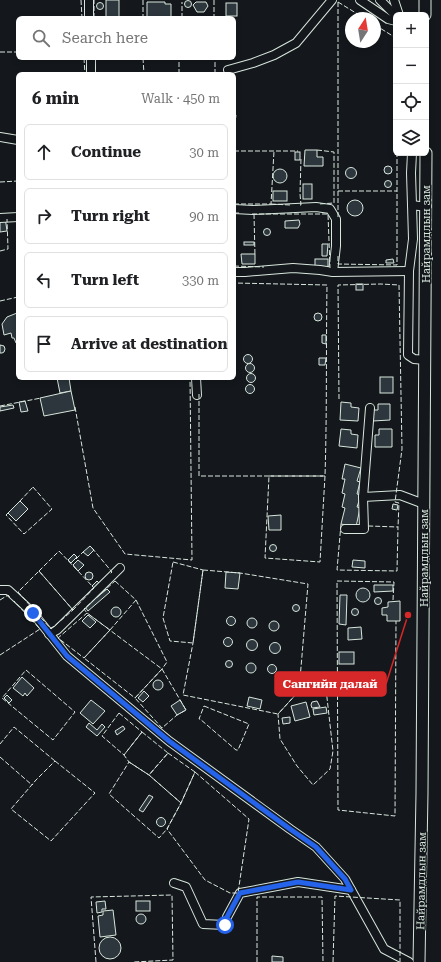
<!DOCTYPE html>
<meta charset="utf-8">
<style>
body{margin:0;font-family:"Roboto Serif",serif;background:#f2f2f2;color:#202124}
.controls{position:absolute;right:12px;top:12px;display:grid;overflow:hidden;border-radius:6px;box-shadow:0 2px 6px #0003}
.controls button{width:36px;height:36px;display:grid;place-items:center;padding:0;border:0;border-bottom:1px solid #e0e0e0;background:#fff;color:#202124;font:20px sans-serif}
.compass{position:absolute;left:345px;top:12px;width:36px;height:36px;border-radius:50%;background:#fff;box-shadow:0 2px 6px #0003;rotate:12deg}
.stop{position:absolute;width:12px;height:12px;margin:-9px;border:3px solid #2563eb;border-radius:50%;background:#fff}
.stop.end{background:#2563eb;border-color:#fff;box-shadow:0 1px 4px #0008}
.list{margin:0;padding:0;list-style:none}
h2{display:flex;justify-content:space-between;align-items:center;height:52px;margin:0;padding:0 16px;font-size:17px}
h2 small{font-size:13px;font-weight:400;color:#757577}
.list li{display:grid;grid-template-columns:26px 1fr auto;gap:12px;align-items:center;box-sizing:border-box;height:56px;margin:0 8px 8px;padding:0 8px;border:1px solid #e0e0e0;border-radius:6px}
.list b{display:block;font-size:15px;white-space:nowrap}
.list em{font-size:13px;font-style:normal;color:#757577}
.icon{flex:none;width:22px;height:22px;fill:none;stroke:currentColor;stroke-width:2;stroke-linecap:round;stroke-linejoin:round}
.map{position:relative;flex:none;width:441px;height:962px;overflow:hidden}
.search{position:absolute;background:#fff;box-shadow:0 2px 6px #0003;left:16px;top:16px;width:220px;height:44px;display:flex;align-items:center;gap:10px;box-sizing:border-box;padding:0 14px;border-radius:6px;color:#757577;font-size:15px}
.panel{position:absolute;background:#fff;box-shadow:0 2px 6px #0003;left:16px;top:72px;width:220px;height:308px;border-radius:6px}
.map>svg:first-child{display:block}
</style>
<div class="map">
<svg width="441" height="962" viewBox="0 0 441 962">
<rect width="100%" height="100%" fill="#14181c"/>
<g fill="#2c363c" stroke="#d8e6dc">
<rect x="106" y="0" width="13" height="18"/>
<circle cx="188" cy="4" r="3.5"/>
<polygon points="147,2 165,2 165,4 171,4 171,18 147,18"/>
<polygon points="196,2 206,2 208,6 204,12 197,12 193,5"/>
<circle cx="100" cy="6" r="3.5"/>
<rect x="226" y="3" width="11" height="13"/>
<polygon points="305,150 317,150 317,157 323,157 323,166 304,166"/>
<rect x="295" y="152" width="5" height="8"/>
<circle cx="388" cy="170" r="4"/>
<circle cx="351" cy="173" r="5.5"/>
<circle cx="280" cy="176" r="7"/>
<circle cx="388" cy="184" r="3.5"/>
<rect x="303" y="184" width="9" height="15"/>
<rect x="273" y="191" width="14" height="10"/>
<circle cx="355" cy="208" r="8"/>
<polygon points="5,217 7,231 0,232 0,218"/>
<polygon points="299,220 300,224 298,228 285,228 285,221"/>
<circle cx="267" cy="232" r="3.5"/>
<rect x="244" y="242" width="10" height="3"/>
<polygon points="322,244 328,244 327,256 322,256"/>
<polygon points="241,254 255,254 255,264 242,264"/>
<rect x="315" y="259" width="13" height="8"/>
<polygon points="393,259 394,263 386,263 386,260"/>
<rect x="356" y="284" width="7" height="6"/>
<polygon points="17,313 18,314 18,343 16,343 14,338 12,338 11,333 4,335 2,324 7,317"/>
<circle cx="318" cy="317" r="4"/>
<polygon points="322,335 326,335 326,344 322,343"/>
<polygon points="0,345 4,346 5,349 4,352 2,353 0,353"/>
<circle cx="248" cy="359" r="4.5"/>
<polygon points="319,358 326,358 325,365 319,365"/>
<circle cx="250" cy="368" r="4.5"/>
<circle cx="251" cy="378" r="4.5"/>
<rect x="380" y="377" width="13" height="16"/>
<polygon points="57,378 69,378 71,391 60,393"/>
<circle cx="250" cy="389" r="4.5"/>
<polygon points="71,391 75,410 44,416 40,398"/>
<polygon points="25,401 28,411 21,412 19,402"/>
<polygon points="341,402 351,403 351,407 359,408 358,421 340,420"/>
<polygon points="378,404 390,404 390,420 373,421 373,410 378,410"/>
<polygon points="13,405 14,408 0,411 0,407"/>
<polygon points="341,429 351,430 351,434 358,435 357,448 339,446"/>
<polygon points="379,429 392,429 392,447 375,447 375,435 379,435"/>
<polygon points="345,464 361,468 357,481 360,482 357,494 361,495 357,507 360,508 356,527 341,524 345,508 342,507 345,494 342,493 345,479 342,479"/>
<polygon points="20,501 28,509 16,521 8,513"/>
<polygon points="393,504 398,505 397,510 392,509"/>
<polygon points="281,515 281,530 269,530 268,516"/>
<circle cx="273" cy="548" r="3.5"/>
<polygon points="90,546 94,550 88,556 83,552"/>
<polygon points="74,554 77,557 71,563 68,560"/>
<polygon points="78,560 84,565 78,571 73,565"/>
<polygon points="353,560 365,561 365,568 352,567"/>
<circle cx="89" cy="576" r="4"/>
<polygon points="226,572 240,573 238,589 225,588"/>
<polygon points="97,581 99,583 94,588 92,586"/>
<polygon points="374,585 393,585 393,591 374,592"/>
<circle cx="363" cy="595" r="7"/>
<polygon points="107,589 110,592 88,611 85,607"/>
<polygon points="340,595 347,595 346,625 339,624"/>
<circle cx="378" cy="601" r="3.5"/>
<polygon points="400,601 400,621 387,621 387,615 382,615 382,608 388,607 388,602"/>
<circle cx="296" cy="608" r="3.5"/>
<circle cx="116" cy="612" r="5"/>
<circle cx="355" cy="612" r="3.5"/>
<polygon points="88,615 96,622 90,628 82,621"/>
<circle cx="231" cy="621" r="4.5"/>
<circle cx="252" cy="623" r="5"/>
<circle cx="274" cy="626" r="5"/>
<polygon points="361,627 362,639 348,640 348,628"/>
<circle cx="228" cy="642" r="4.5"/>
<circle cx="252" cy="645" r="5.5"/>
<circle cx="275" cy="648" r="5.5"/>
<rect x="339" y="652" width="15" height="12"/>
<circle cx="229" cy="664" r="3.5"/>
<circle cx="251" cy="668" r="5"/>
<circle cx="272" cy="669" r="4.5"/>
<polygon points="22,677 34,688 27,696 25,693 23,696 13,688"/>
<circle cx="158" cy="685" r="5"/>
<polygon points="144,691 149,696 143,702 138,698"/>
<polygon points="7,695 12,700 9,703 4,698"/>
<polygon points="249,697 262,700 260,709 247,706"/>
<polygon points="91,700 105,711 93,724 80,713"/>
<polygon points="180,700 186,710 177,715 171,706"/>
<polygon points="317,701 320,707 312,708 311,705 312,702"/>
<polygon points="306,702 310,717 295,721 291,706"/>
<polygon points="326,707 327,713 314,715 313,709"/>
<polygon points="290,717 290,723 283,724 282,718"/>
<polygon points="89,723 97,730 102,724 105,727 97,736 86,727"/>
<polygon points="123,726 125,729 117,735 115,731"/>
<polygon points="149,795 153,797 143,812 139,810"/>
<circle cx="161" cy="822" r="4.5"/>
<polygon points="105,901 106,909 102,909 102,912 97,913 96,902"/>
<rect x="136" y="901" width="14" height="10"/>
<polygon points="113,910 116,935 100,937 98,916 103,915 103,911"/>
<circle cx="141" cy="919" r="5"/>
<circle cx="110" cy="948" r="11"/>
<polygon points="272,956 283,957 283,962 272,962"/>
</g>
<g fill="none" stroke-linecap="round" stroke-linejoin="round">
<defs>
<g id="street">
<polyline points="89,0 89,18"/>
<polyline points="360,0 388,19 396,21"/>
<polyline points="380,0 396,16"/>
<polyline points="394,0 399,15"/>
<polyline points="91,58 91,74"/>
<polyline points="228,70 253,63 274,55 296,43 332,0"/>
<polyline points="0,137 18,140"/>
<polyline points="412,153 411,173 412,205"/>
<polyline points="234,209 253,210 316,207 330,209 336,219 336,246 333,272"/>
<polyline points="0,218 18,217"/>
<polyline points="234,272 245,272 293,268 320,270 333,272 409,271"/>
<polyline points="425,360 414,359 408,355 409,271 413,239 412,205 426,207"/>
<polyline points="196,378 197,395"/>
<polyline points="363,497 400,495 424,504"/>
<polyline points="345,529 364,529 363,497 370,408"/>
<polyline points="0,590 8,590 33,613 67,656 169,741 290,829 316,847 345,879 384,949 409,962"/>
<polyline points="49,634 57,630 120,568"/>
<polyline points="174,883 186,887 203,924 225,925 227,917 240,893 298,882 351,890"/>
</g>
<g id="secondary">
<polyline points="425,0 425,15"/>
<polyline points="419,962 422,793 426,153"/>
</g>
</defs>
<use href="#street" stroke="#d8e6dc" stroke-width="10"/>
<use href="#secondary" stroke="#d8e6dc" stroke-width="13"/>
<use href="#street" stroke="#14181c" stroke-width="8"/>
<use href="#secondary" stroke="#14181c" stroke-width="11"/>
<g stroke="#d8e6dc" stroke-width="1" stroke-dasharray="5 2" stroke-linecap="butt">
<polyline points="81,0 82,18"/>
<polyline points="143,0 143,18"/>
<polyline points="214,0 214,18"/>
<polyline points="338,2 338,218"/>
<polyline points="338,2 364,18"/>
<polyline points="94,18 94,0"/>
<polyline points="182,18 182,2"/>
<polyline points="375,25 396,38"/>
<polyline points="0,52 18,52"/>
<polyline points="84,58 85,74"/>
<polyline points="143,58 144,74"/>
<polyline points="179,74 179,58"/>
<polyline points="215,74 215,58"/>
<polyline points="234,115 236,115 235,123 234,123"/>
<polyline points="317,150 334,152 334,203 319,204"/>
<polyline points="234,151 298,151"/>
<polyline points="234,175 235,151"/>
<polyline points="0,182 18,181"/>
<polyline points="338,191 397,191"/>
<polyline points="234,204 271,204 274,151"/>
<polyline points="271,204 290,205"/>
<polyline points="300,205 301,205 300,194 301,158"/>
<polyline points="234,213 240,213"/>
<polyline points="252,214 328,214 330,268"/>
<polyline points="254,214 255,256"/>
<polyline points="0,251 8,249 7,219"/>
<polyline points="338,256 338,264 397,265 397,153"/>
<polyline points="234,266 264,267"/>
<polyline points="0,301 18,297"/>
<path d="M199,394V476H325C327,412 326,349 327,285L234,283"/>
<polyline points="339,399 338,285 381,284 399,285 402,449 395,502 399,503 398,527"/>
<polyline points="0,406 41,398"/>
<polyline points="75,407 93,508 125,554 192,560 190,378"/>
<polygon points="269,476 325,476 320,562 265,558"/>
<polygon points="33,487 52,509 24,534 6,515 20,501"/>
<polyline points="341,524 337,570 397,571 398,527 369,526"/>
<polyline points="92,548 112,572 110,574"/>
<polygon points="59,551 94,588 73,610 39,571"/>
<polyline points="76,559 84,551"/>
<polygon points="173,562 203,570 193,643 170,641 163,618"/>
<polygon points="203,570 240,573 308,584 299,691 278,714 183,695 193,643"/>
<polygon points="39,571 73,610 51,629 18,592"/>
<polygon points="115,581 136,600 110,630 87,613 84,609"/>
<polyline points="0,600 8,595 10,597"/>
<polyline points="136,600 167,662 162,669"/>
<polyline points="393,600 394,582 337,581 338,810 395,816 396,621"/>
<polyline points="110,630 84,658 58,638 87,613 162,669 135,698 84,658 110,630"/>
<polyline points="0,655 40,629 14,601"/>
<polygon points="162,669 186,710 177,715 162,728 135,698"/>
<polygon points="26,670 75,712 53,740 2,698"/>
<polygon points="326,689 333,751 330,769 313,785 297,766 280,739 278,714 299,691"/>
<polygon points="204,706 249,724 238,750 236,750 200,719 199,719"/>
<polygon points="119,713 142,732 124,755 102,736"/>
<polygon points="142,732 168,753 149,775 129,762 124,755"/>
<polyline points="0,744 14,727 55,761 54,762"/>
<polygon points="168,753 195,772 181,803 149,775"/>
<polyline points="0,757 32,785 33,784"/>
<polygon points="55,761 95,793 51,841 11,809 36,780"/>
<polygon points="129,762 149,775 181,803 167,829 159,838 109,794"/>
<polygon points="195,772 249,819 238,893 230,893 205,880 167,829 181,803"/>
<polyline points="96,962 91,897 172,895 173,960 134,962"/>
<polyline points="257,962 257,897 322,897 323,962"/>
<polyline points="333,962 335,896 400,900 400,962"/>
</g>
</g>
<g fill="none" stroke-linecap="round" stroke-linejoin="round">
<polyline stroke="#2563eb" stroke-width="5" points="33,613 67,656 169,741 290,829 316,847 345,879 351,890 298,882 240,893 227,917 225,925"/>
</g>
<g text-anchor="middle" stroke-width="3" stroke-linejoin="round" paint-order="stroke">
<g font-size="11" fill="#d8e6dc" stroke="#14181c">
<text transform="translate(426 234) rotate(-90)" y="4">Найрамдлын зам</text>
<text transform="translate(424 558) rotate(-90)" y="4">Найрамдлын зам</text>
<text transform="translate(421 881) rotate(-89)" y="4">Найрамдлын зам</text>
</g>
</g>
<path fill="none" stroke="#d62828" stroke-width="1.5" d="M408 615L386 684"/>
<circle fill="#d62828" stroke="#14181c" stroke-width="1.5" cx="408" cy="615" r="4"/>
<rect fill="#d62828" stroke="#d62828" stroke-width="1.5" x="275" y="672" width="111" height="24" rx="4"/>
<g font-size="12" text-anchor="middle" font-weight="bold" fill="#fff">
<text x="330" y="688">Сангийн далай</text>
</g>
</svg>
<div class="controls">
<button>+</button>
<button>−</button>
<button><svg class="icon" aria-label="locate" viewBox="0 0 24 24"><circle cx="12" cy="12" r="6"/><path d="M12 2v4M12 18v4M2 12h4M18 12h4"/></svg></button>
<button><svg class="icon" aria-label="layers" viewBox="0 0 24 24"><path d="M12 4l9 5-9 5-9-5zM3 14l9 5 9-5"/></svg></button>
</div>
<svg class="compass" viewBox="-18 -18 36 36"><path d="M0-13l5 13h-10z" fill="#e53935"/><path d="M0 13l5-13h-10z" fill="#757577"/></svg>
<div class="stop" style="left:225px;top:925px"></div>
<div class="stop end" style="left:33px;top:613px"></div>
<div class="search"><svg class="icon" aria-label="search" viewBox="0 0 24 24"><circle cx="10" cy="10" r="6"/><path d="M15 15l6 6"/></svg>Search here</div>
<section class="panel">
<h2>6 min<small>Walk · 450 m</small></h2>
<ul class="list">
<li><svg class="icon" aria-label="ahead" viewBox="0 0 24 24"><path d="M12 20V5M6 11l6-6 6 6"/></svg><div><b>Continue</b></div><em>30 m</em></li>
<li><svg class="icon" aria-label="right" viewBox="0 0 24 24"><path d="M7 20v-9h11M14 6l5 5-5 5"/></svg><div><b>Turn right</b></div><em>90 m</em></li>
<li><svg class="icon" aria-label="left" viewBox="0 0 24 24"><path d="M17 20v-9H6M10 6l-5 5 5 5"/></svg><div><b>Turn left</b></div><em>330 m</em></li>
<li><svg class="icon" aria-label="arrive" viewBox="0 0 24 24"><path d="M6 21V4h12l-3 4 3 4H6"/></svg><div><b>Arrive at destination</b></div></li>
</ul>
</section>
</div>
